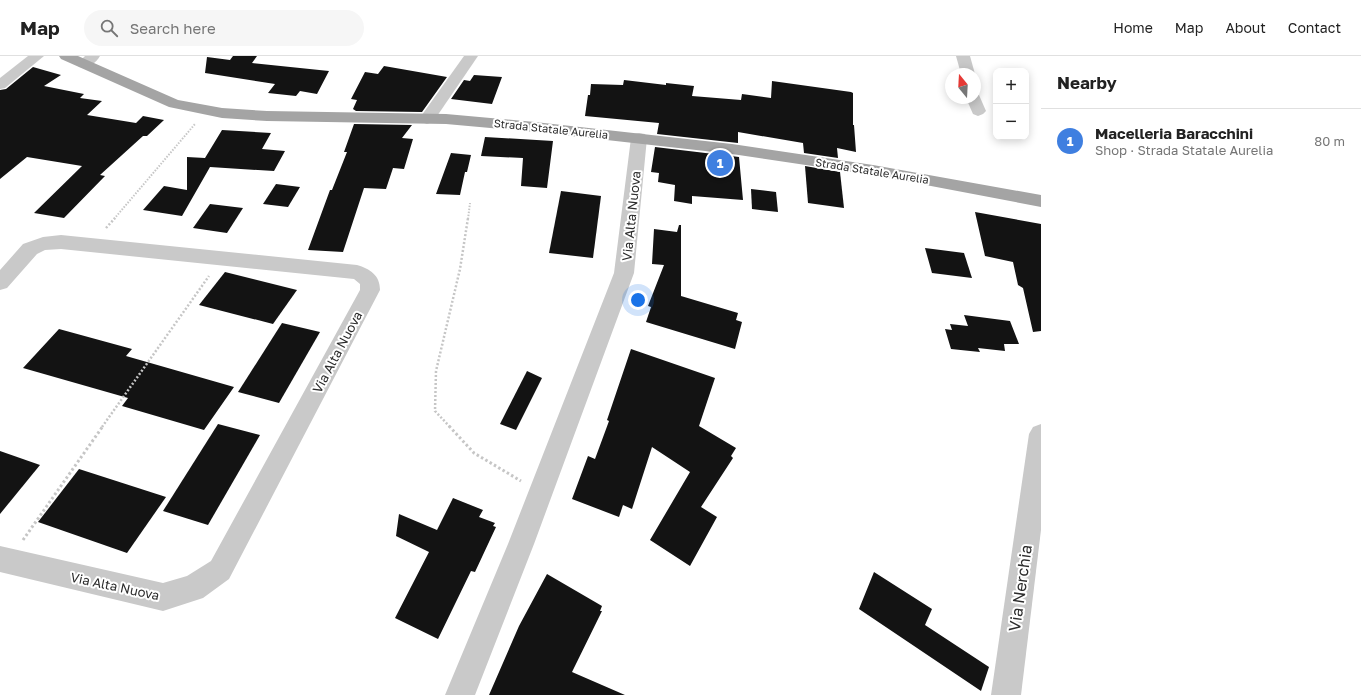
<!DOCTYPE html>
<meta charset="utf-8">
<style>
body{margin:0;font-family:"Golos Text",sans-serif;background:#f6f6f6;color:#222}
.controls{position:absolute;right:12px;top:12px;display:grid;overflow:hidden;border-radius:8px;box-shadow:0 2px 10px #0003}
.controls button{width:36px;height:36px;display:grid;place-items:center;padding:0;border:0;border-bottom:1px solid #e0e0e0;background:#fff;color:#222;font:20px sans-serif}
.compass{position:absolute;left:945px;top:12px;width:36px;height:36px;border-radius:50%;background:#fff;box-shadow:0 2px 10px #0003;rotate:342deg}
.you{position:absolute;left:638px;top:244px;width:14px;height:14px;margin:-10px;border:3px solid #fff;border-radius:50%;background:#1a73e8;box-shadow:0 0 0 6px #1a73e833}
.badge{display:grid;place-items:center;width:26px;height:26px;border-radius:50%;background:#0b8043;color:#fff;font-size:13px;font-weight:700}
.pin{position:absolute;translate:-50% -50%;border:2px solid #fff;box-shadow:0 1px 4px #0006}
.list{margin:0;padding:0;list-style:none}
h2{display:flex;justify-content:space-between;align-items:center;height:52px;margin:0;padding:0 16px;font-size:17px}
h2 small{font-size:13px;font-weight:400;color:#767676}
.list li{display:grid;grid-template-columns:26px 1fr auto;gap:12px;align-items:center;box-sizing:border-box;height:64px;padding:0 16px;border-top:1px solid #e0e0e0}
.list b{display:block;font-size:15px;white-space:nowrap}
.list p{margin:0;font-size:13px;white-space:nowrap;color:#767676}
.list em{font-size:13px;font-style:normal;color:#767676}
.icon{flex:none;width:22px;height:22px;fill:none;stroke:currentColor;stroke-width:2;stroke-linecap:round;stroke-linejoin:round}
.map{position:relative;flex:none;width:1041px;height:639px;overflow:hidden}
header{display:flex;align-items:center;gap:24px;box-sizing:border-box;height:56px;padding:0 20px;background:#fff;border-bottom:1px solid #e0e0e0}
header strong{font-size:19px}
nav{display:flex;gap:22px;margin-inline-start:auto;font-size:14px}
.search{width:280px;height:36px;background:#f6f6f6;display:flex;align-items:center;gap:10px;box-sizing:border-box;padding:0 14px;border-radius:22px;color:#767676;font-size:15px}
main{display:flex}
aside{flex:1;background:#fff}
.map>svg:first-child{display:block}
</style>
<header>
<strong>Map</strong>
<div class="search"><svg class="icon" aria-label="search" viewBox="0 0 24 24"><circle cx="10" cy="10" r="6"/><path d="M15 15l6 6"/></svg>Search here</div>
<nav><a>Home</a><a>Map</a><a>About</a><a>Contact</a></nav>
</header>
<main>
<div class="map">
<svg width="1041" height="639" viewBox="0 0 1041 639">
<rect width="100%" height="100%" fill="#fff"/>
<g fill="#131313">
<polygon points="233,0 257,0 252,7 329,15 317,38 300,35 296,40 268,37 275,28 205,17 207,1 230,4"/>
<polygon points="384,10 447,21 422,56 356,55 353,53 357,44 351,43 365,16 378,18"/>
<polygon points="33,11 61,19 44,30 84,38 80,42 102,45 87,59 136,67 143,60 164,64 147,80 143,80 100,119 105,120 64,162 34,157 82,110 27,101 0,123 0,34 6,33"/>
<polygon points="474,19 502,21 492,48 451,43 464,24 470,25"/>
<polygon points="624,24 666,29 666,27 694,30 692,40 741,44 742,38 771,42 772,25 851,36 853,37 853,69 854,69 856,96 837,92 838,102 804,97 803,87 738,76 738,87 657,78 659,67 585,60 588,39 590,39 591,28 623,29"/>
<polygon points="354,68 412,69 402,82 413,83 404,113 393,112 386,133 364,132 343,196 308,194 330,134 332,134 347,96 344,96"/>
<polygon points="222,74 271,77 262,93 285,95 274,115 210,111 182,160 143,154 164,130 187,134 187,101 205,102"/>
<polygon points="485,81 553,85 547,132 521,130 523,102 481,100"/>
<polygon points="655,91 739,101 743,144 692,140 692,148 674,145 675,129 658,126 659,117 651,116"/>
<polygon points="451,97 471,99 467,116 465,116 460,139 436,138"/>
<polygon points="805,110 840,116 844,152 808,147"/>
<polygon points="276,128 300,131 288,151 263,148"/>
<polygon points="751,133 776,136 778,156 752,153"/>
<polygon points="561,135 601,140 593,202 549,197"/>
<polygon points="210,148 243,152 227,177 193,172"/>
<polygon points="975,156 1041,168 1041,275 1033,276 1023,232 1018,229 1013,206 985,200"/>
<polygon points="679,169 681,169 681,240 738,257 736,264 742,266 735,293 646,266 651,251 648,250 664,209 652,208 654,173 677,176"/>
<polygon points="925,192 964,197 972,222 932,217"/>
<polygon points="225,216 297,234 273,268 199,249"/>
<polygon points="964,259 1010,265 1019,288 1004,288 1005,295 978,292 980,296 951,293 945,273 952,274 950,268 968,270"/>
<polygon points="282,267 320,276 279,347 238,336"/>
<polygon points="59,273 132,293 126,300 234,331 204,374 122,350 128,342 23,312"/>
<polygon points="631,293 715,322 699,370 736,392 731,400 733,402 701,451 717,461 690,510 650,484 690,416 652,391 632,453 623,449 619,461 572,443 588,400 595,403 609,365 607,364"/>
<polygon points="527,315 542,322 516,374 500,368"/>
<polygon points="218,368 260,379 208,469 163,455"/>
<polygon points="0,395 40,409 0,458"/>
<polygon points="79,413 166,441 127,497 38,466"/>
<polygon points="453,442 483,454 479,461 495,467 493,470 496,471 475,516 471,515 438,583 395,562 429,496 396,480 399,458 437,474"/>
<polygon points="874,516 932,553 925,569 989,611 981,635 859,553"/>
<polygon points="547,518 602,550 600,555 602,555 572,616 625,639 489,639 519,570"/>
</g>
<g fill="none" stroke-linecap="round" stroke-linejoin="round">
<g stroke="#c6c6c6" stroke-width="2" stroke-dasharray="1.5 1.5" stroke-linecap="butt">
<polyline points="114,163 195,68"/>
<polyline points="468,163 470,147"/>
</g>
<g stroke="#c6c6c6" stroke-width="2.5" stroke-dasharray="2 2" stroke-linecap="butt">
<polyline points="106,172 115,162"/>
<polyline points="102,371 209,220"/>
<polyline points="450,371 435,355 436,315 460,213 468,162"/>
</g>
<g stroke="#c6c6c6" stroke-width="3" stroke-dasharray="2.5 2.5" stroke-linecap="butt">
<polyline points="449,370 474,397 521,425"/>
<polyline points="23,484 103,370"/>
</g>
<g fill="#c9c9c9" fill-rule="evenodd">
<polygon points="28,0 44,0 5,32 0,33 0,22"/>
<path d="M85,0H100C95,8 88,13 79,11L77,8Z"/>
<polygon points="464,0 478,0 433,66 427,68 421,66 419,63"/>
<polygon points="956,0 970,0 975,18 961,18"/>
<polygon points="975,38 979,39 986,55 983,58 978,60 973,58 966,42 975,42"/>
<polygon points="639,77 645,78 647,82 634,217 534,488 475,639 445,639 508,488 614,217 631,82 633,78"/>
<path d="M61,179L357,209C370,213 380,219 380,234L229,523L203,542L163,555L0,516V490L163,527L187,520L211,505L360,234V228L354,223L61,193L45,194L37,198L7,232L0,234V214L23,188L43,181Z"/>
<polygon points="1041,368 1041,474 1021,639 991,639 1029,378 1033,371"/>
</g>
<polygon fill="#a4a4a4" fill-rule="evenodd" points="59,0 78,0 178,44 222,52 267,55 446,58 535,66 732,88 873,109 1041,139 1041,151 873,119 732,98 535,76 446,68 267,65 222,62 169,51 61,3"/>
</g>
<g text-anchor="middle" stroke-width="4" stroke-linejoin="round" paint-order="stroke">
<g font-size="11" fill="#2c2c2c" stroke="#fff">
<text transform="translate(551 73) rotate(6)" y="4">Strada Statale Aurelia</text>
<text transform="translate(872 115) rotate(9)" y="4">Strada Statale Aurelia</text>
</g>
<g font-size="13" fill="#2c2c2c" stroke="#fff">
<text transform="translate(631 160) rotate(-84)" y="5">Via Alta Nuova</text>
<text transform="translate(337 296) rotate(-62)" y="5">Via Alta Nuova</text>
<text transform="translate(115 530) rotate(12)" y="5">Via Alta Nuova</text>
</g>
<g font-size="16" fill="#2c2c2c" stroke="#fff">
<text transform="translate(1020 532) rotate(-82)" y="6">Via Nerchia</text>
</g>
</g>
</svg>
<div class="controls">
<button>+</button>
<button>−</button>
</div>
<svg class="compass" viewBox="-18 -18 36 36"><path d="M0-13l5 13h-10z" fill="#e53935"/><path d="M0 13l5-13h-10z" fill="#767676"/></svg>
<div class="you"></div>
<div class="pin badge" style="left:720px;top:107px;background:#3f7fe0">1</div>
</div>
<aside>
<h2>Nearby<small></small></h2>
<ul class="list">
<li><span class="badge" style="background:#3f7fe0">1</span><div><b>Macelleria Baracchini</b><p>Shop · Strada Statale Aurelia</p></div><em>80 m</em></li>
</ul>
</aside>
</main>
